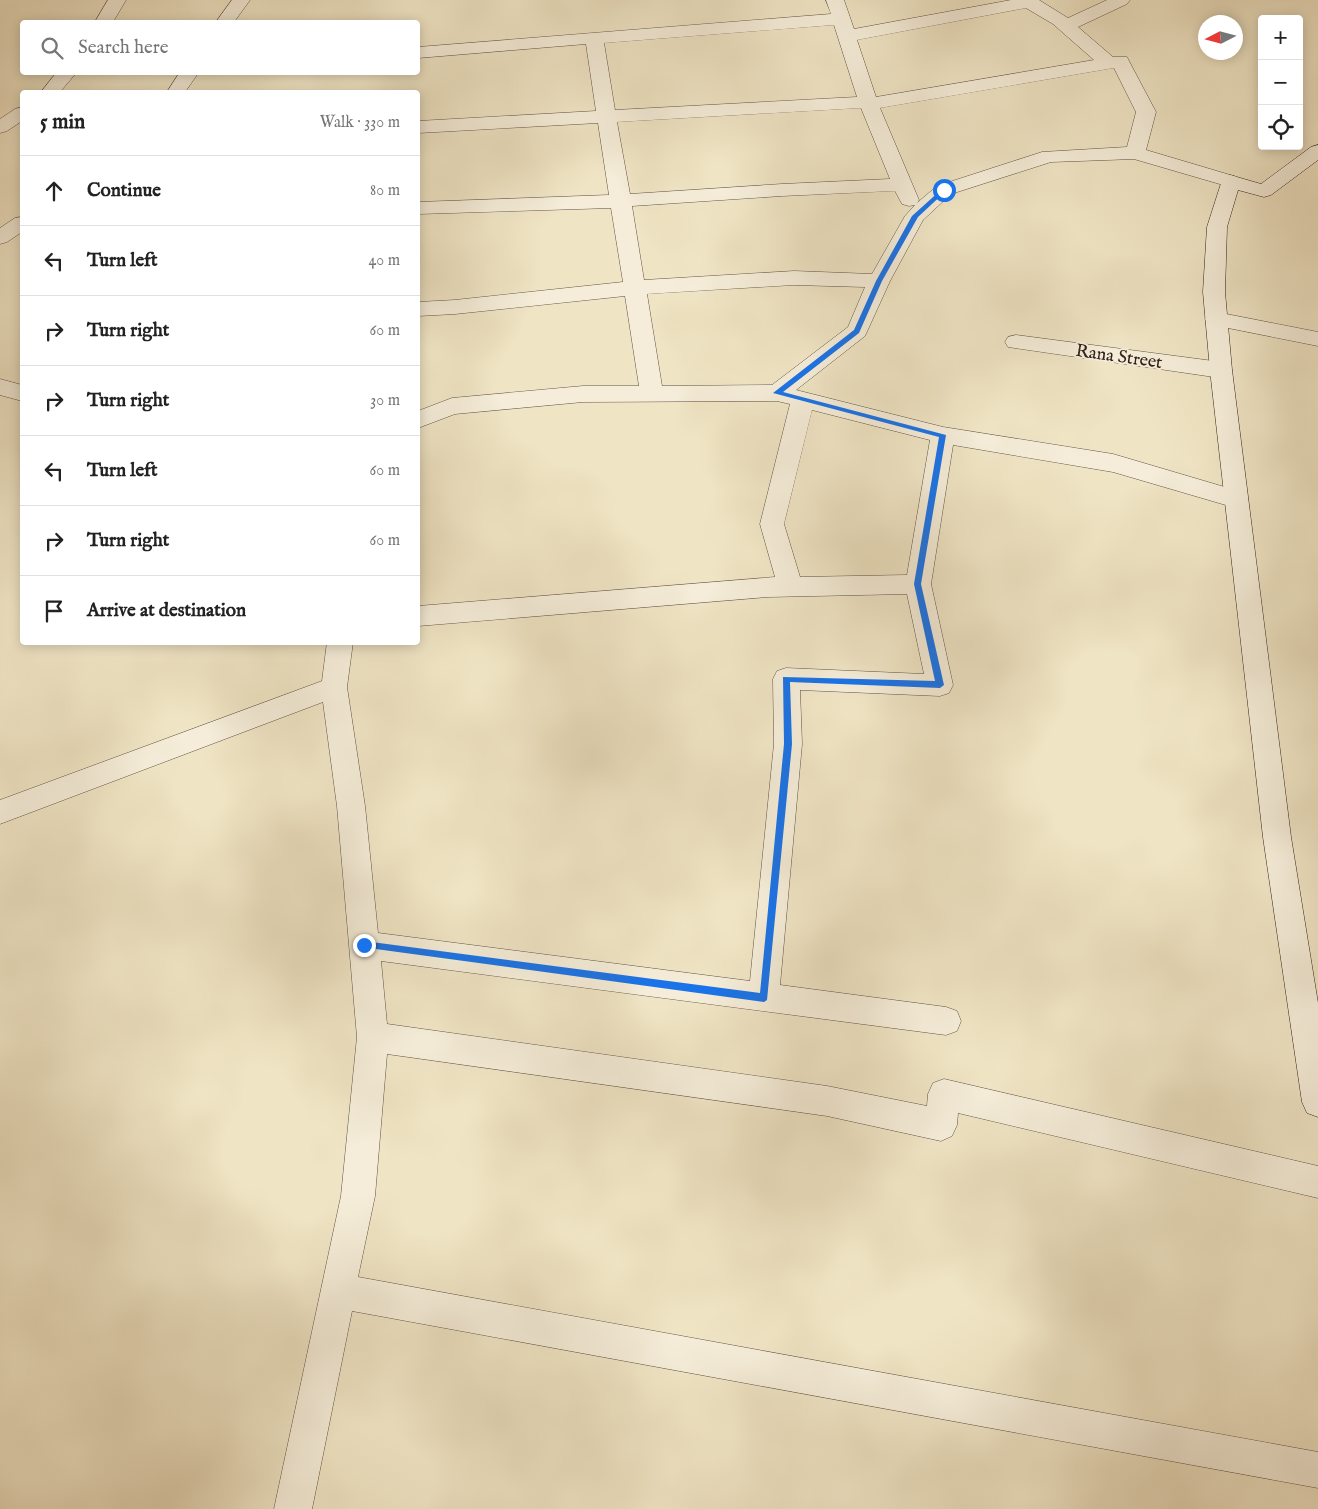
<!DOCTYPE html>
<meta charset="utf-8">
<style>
body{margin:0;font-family:"IM FELL English",serif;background:#f6f6f6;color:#222}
.controls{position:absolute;right:15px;top:15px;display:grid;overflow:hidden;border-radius:5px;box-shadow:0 2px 12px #0003}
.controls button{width:45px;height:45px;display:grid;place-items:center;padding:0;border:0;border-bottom:1px solid #e0e0e0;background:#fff;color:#222;font:25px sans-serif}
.compass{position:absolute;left:1198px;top:15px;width:45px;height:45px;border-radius:50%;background:#fff;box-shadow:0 2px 12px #0003;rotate:264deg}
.stop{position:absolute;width:15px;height:15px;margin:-11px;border:4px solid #1a73e8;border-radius:50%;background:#fff}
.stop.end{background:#1a73e8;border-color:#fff;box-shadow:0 1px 5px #0008}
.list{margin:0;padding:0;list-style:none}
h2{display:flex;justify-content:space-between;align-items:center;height:65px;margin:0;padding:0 20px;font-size:21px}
h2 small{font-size:16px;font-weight:400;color:#767676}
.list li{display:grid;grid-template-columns:32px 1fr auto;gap:15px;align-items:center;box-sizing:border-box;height:70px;padding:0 20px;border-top:1px solid #e0e0e0}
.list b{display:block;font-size:19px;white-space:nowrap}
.list em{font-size:16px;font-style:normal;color:#767676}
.icon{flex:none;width:28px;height:28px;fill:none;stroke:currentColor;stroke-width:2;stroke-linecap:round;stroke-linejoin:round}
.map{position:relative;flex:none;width:1318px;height:1509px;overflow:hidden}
.search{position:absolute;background:#fff;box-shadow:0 2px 12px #0003;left:20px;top:20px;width:400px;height:55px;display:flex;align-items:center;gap:12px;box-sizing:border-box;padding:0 18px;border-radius:5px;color:#767676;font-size:19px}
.panel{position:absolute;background:#fff;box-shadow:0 2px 12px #0003;left:20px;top:90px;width:400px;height:555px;border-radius:5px}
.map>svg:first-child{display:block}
</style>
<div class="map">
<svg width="1318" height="1509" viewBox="0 0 1318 1509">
<rect width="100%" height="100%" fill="#efe4c4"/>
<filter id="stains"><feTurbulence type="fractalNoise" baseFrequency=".004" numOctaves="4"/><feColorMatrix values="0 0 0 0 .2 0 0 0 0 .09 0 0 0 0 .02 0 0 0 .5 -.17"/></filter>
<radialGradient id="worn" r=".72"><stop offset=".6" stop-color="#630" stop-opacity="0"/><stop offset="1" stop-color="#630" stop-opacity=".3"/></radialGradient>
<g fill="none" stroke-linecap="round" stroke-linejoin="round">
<defs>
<g id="street">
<polygon points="108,0 126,0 113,22 95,22"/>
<polygon points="232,0 250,0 234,22 216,22"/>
<path d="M826,0H844L854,29L1011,0H1039L1068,18L1107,0H1130L1127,4L1078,27L1113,57H1127L1129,61L1156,112L1146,150L1237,177L1240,181L1237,185L1230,187L1134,159L1051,162L951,194L923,220L890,281L865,336L796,390L943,427L1113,454L1245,493L1248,499L1245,505L1236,508L1113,472L953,445L931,584L953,685L949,693L940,696L800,690L802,744L780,985L946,1007L957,1011L961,1021L957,1031L946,1035L381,961L387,1024L827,1086L927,1106L928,1094L933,1083L944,1079L1318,1166V1198L958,1113L957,1125L952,1136L941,1141L827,1116L387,1054L375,1196L358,1277L1318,1452V1488L352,1311L312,1509H274L341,1196L357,1037L337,806L323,702L0,824V800L322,681L327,642H353L347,687L365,806L378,933L750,981L774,744L773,679L777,671L786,668L924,674L907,594L768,597L418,626V606L775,577L760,524L790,404L777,401L583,402L455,414L418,428V411L452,398L583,386H639L625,296L455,314L418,316V302L455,300L623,282L611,208L418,214V202L609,195L598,123L418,133V121L596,111L586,44L418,58V47L831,14ZM1026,8L1053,24L1094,60L876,97L857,40ZM834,25L857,97L615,110L604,43ZM1114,68L1136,112L1127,147L1042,152L937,186L917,203L919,200L880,108ZM861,108L890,179L782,184L630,194L617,122ZM895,191L902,204L909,206L915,205L905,216L872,274L794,271L644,280L632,206L782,196ZM794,285L865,287L848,327L772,385L662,386L647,294ZM812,410L930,440L907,575L800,577L784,524Z"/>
<polygon points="57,72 77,72 60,92 41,92"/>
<polygon points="180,72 199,72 185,92 167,92"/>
<polygon points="22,107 22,121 7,131 0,133 0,119 15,109"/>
<polygon points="22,217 22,232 7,242 0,244 0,228 15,218"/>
<polygon points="1216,312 1318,332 1318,346 1208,324 1205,319 1208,314"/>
<polygon points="1016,335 1221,362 1229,365 1232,370 1229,375 1221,378 1008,347 1005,342 1008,337"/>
<polygon points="0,379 22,385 22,401 0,395"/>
</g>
<polygon id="secondary" points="1318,145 1318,160 1271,195 1264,197 1238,190 1227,227 1225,292 1232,370 1291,837 1318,1003 1318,1117 1307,1113 1302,1102 1263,837 1210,370 1203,292 1207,227 1223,177 1230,175 1261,184 1311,147"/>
</defs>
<use href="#street" stroke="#605244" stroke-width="1"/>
<use href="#secondary" stroke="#31211a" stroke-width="1"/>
<use href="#street" fill="#f5edd9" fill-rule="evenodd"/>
<use href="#secondary" fill="#f5edd9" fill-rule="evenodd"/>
</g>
<polygon fill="#1a73e8" points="942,189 947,190 918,217 882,281 859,333 783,392 946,435 921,584 944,685 940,688 790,682 792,744 767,1000 764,1002 361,947 361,942 364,941 760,993 784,744 783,677 935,681 914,584 939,437 773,393 854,330 876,281 912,216"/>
<g text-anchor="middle" stroke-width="4" stroke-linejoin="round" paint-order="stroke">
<g font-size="18" fill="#31211a" stroke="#f5edd9">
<text transform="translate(1119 356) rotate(8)" y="6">Rana Street</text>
</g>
</g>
<rect width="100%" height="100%" filter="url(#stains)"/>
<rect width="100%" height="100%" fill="url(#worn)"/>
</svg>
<div class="controls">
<button>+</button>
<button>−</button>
<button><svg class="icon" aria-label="locate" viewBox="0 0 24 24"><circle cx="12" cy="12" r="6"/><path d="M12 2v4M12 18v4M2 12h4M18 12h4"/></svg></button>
</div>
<svg class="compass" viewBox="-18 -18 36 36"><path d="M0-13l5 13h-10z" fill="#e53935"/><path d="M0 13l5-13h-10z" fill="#767676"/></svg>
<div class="stop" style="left:944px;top:190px"></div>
<div class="stop end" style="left:364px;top:945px"></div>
<div class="search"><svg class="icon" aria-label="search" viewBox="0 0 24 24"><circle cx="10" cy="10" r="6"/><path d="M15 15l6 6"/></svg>Search here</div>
<section class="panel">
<h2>5 min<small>Walk · 330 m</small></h2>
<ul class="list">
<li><svg class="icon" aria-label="ahead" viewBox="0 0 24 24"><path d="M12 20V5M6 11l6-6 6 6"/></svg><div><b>Continue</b></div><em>80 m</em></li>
<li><svg class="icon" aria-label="left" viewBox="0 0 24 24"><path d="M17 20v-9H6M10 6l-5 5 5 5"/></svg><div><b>Turn left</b></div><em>40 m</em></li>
<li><svg class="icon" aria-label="right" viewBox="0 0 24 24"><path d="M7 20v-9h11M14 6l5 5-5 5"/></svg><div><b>Turn right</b></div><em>60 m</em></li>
<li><svg class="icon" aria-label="right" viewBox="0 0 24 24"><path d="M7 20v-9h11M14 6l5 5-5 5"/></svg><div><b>Turn right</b></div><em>30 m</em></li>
<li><svg class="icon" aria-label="left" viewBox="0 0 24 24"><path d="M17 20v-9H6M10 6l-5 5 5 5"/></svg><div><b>Turn left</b></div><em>60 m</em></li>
<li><svg class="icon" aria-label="right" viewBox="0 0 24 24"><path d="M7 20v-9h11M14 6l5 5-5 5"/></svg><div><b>Turn right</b></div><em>60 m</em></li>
<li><svg class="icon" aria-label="arrive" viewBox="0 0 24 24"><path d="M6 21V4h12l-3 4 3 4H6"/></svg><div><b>Arrive at destination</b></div></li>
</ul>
</section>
</div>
